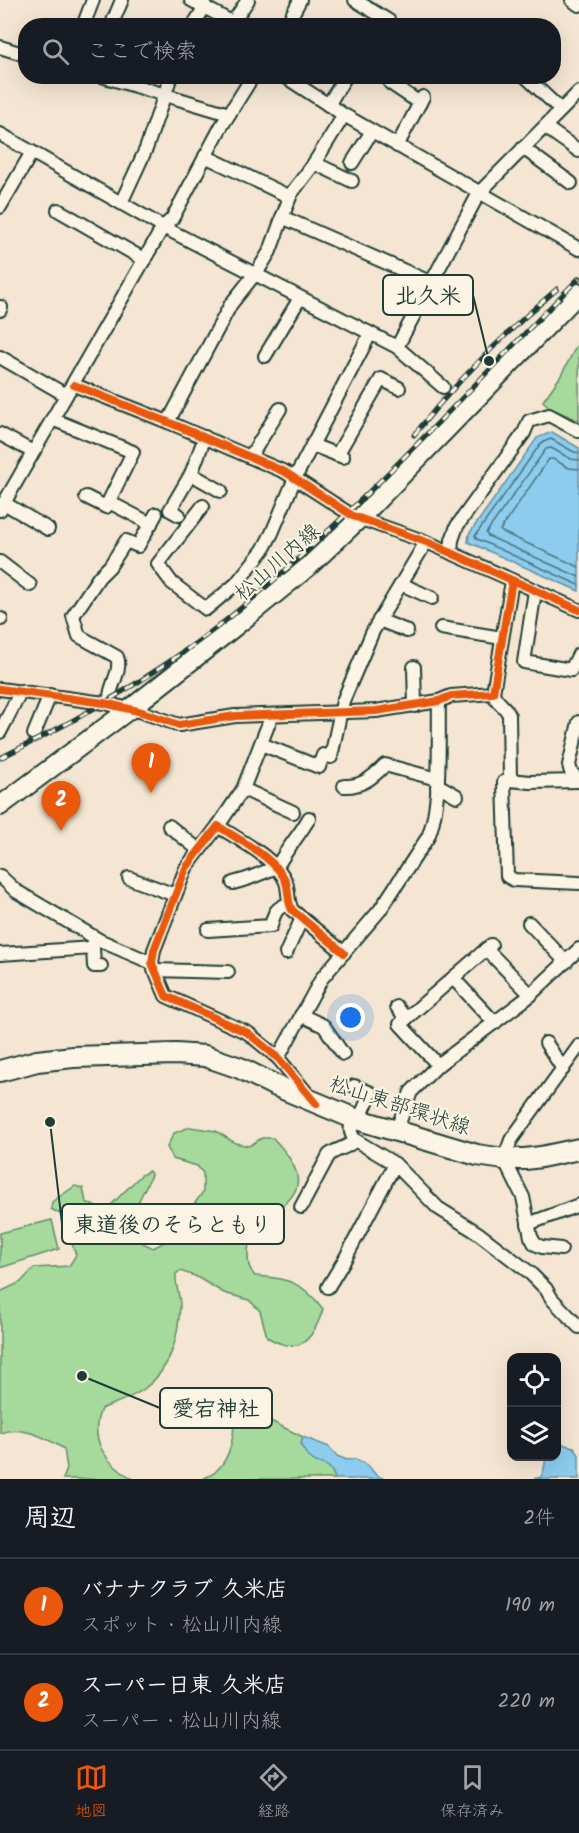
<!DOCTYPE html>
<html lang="ja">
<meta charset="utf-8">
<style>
body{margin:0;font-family:Kalam,"Klee One",sans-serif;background:#242831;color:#f1f3f6}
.controls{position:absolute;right:18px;bottom:18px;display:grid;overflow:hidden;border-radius:12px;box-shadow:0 6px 24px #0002}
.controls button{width:54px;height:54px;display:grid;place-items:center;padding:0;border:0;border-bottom:2px solid #363941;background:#171b24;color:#f1f3f6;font:30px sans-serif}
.you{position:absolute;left:351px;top:1018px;width:21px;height:21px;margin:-15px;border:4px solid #fff;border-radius:50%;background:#1a73e8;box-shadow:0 0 0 9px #1a73e833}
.badge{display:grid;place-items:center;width:39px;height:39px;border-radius:50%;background:#ea580c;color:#fff;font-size:20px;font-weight:700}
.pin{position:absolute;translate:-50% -50px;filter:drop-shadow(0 2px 3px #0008)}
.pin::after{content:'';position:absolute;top:32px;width:21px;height:18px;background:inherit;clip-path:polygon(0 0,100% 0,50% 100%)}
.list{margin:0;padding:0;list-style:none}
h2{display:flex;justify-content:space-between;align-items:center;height:78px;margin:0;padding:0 24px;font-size:26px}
h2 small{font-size:20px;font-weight:400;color:#9ea1a6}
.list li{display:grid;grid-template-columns:39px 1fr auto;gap:18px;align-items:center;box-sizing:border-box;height:96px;padding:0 24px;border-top:2px solid #363941}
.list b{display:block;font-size:22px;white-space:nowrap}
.list p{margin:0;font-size:20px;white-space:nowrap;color:#9ea1a6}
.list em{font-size:20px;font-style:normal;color:#9ea1a6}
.icon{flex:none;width:33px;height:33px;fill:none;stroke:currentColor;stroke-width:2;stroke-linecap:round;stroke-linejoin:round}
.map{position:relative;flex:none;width:579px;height:1479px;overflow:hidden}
.search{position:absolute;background:#171b24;box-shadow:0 6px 24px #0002;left:18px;right:18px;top:18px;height:66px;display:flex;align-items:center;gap:15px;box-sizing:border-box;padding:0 21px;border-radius:24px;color:#9ea1a6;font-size:22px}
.sheet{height:270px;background:#171b24}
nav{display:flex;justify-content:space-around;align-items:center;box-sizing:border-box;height:84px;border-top:2px solid #363941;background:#171b24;font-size:16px;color:#9ea1a6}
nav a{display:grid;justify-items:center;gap:3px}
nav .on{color:#ea580c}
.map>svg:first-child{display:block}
</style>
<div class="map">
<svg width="579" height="1479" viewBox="0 0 579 1479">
<rect width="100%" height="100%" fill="#f4e6d2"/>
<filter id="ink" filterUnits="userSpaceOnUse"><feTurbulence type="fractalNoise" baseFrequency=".0167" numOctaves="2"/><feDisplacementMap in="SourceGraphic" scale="12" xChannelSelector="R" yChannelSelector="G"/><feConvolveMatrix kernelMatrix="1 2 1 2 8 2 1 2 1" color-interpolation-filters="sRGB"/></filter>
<g filter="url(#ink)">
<g fill="#a5da9c" stroke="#628c68" stroke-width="1.5">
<polygon points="579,341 579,421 550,408 543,401 560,377"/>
<path d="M190,1127L216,1131L235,1143L249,1146L262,1138H273C341,1209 246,1202 248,1255C248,1264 249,1269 255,1276C287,1278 303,1282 323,1309C313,1340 300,1357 267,1337L260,1311L249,1300L224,1293L195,1276L180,1271L176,1274C175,1286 180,1294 180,1306C178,1339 171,1369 144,1389C132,1398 115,1403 101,1409C88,1440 106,1464 133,1479H63L67,1469L64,1449C47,1438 21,1425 0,1433V1292L21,1282L34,1268L69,1266L76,1255L62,1215L51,1209L52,1202L75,1186L83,1188L86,1202L100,1209L108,1208L141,1175L149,1171L151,1174L149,1180L127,1225L131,1237L153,1248L167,1241L203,1192V1173L197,1166L173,1159L167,1147L174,1133Z"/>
<polygon points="52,1220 59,1249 0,1268 0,1233"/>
<path d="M240,1406L303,1437L301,1445C304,1449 306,1455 310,1458C322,1468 329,1459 335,1479H203C206,1477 212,1475 215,1472C231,1459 237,1429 232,1410Z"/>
</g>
<g fill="#8dccee" stroke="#6193a4" stroke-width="1.5">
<polygon points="552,432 579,448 579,591 468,542 469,534 537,438"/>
<path d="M303,1437L329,1447L337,1456L347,1460L355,1459L368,1465L375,1474L384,1479H335C329,1459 321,1468 310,1458C306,1454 303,1449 301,1445Z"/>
<polygon points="557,1440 565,1445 574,1447 579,1455 579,1479 533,1479 541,1477 544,1469 546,1457 556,1456"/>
</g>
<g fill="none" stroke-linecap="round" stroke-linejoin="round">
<g stroke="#4b767e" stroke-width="1.5">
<polyline points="579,453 574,452 551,439 541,443 475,536 477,539 579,585"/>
<polyline points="579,460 571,459 551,448 546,449 486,533 488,536 579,577"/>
<polyline points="579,469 569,468 553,459 549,459 500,530 502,532 579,567"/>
</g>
<defs>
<g id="minor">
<polyline points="191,0 239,26"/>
<polyline points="355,0 389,21"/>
<polyline points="572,0 579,5"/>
<polyline points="233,22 248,0"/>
<polyline points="83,26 93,0"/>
<polyline points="111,26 122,0"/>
<polyline points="193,26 205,6"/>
<polyline points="286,26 300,0"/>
<polyline points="0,47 26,55"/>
<polyline points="102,76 229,114"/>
<polyline points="284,76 344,115 579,249"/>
<polyline points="525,76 561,110"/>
<polyline points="390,83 420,103"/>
<polyline points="328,105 346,76"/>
<polyline points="545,127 579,151"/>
<polyline points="0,134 163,227 397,347 443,387"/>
<polyline points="397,146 423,97"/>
<polyline points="523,148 571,183"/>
<polyline points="205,156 290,197"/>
<polyline points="314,163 352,181"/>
<polyline points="352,163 372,131"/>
<polyline points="121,203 146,149 171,76"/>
<polyline points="0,207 32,152"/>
<polyline points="58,210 145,260"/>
<polyline points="282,217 432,283"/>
<polyline points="0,310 1,307"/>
<polyline points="397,347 479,193 579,92"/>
<polyline points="265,356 300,298"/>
<polyline points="0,357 66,395"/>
<polyline points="74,385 168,422 285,472 353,516 429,543 579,610"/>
<polyline points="52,419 133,452 106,507 86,497"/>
<polyline points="168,422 231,304 259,269 270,251 291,194 313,165 344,115"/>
<polyline points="0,434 33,452"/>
<polyline points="312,445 343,457"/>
<polyline points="337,455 381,379 399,388"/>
<polyline points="250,457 280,409"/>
<polyline points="191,474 221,491"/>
<polyline points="109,502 151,524"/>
<polyline points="4,503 48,529"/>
<polyline points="203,506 158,564 172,583 206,609 236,584 263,550 272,533 295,478 370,334"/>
<polyline points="0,510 163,227 172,219 221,127 253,76"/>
<polyline points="179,515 170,510 191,474 205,437"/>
<polyline points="451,553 452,540 457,526 524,433 529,421 549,415 579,431"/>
<polyline points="0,562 30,585"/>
<polyline points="401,584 432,598"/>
<polyline points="535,591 524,662 571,670 579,654"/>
<polyline points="0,619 1,619"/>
<polyline points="379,620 407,631"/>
<polyline points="441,628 502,638"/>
<polyline points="414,667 415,706"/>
<polyline points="0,689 104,703 142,712 179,725 235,716 376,711 439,701 451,696 493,693 512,581"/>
<path d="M493,693C496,703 506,706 509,715L510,780"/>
<path d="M111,704C106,688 123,673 117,657L79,636L73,616L99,577L110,566L126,541L138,546L156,514"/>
<polyline points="579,722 569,765 571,772 579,781"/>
<polyline points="0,732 21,691"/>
<polyline points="34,734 50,695"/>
<polyline points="261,744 319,767 323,755 331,757 343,701 373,631 426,542"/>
<polyline points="579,781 530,782 510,780 504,782 507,876 514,880 579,883"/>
<path d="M344,786C362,787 373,777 385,765L437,779"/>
<polyline points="437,787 443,788 457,796"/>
<polyline points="243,789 293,812"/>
<polyline points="169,826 199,850"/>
<polyline points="218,826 243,789 272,715"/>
<polyline points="0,876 16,891 99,940 152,963"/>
<polyline points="129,878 175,895"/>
<path d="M233,883L247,879L277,867C286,849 300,835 309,818"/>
<polyline points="529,923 566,962"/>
<path d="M208,930L271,926C274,913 276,907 289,904"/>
<polyline points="94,941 93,948 94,966 101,966"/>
<polyline points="486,949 531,995"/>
<polyline points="286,953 302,918"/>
<polyline points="0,954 93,948"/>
<polyline points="154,970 228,972"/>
<polyline points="453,978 495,1023"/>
<polyline points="397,1007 406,1019"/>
<polyline points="301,1015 324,1026 343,1054"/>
<polyline points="546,1043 563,1069"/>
<path d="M278,1058L322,978L380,910L428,837C442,804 438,738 439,701"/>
<polyline points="438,1065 400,1024 491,945"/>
<polyline points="354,1086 371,1093 359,1120"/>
<path d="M311,1098L278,1058L248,1033L166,996L152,963L154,950L186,868L218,826C239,840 277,859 286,882C289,891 287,901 292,910L344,953"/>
<path d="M353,1118C350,1127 349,1132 355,1140L395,1164L438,1208L478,1233L529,1272L546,1289L552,1299L579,1327"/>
<polyline points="396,1131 411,1092 438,1065 527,998 579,949"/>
<path d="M301,1207L329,1155C337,1148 347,1149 355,1140"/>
<polyline points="528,1224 579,1205"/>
<polyline points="561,1249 542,1247 535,1244 531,1237 523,1197 504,1159 511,1140 579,1046"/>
<polyline points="328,1287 345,1259 395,1164"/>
</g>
<polyline id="secondary" points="0,806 130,709 233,628 308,567 360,518 579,293"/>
<polyline id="primary" points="0,1071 37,1061 73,1057 176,1054 205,1056 240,1068 274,1085 353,1118 477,1155 504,1159 525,1159 541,1157 579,1149"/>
</defs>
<use href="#minor" stroke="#1f3d34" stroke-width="16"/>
<use href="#secondary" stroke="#1f3d34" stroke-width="22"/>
<use href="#primary" stroke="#1f3d34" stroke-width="24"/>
<use href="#minor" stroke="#fcf5e5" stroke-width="12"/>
<use href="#secondary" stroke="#fcf5e5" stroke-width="18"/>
<use href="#primary" stroke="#fcf5e5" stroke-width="20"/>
<defs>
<g id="rail">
<path d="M414,435C456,382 505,333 557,289"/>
<path d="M0,758C89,715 177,663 252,599C369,500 472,386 579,278"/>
</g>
</defs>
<use href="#rail" stroke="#1f3d34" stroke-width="5"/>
<use href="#rail" stroke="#fcf5e5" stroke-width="3" stroke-dasharray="9" stroke-linecap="butt"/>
<defs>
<g id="cycleway">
<polyline points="74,385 168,422 285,472 353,516 429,543 579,610"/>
<polyline points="0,689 104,703 142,712 179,725 235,716 376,711 439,701 451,696 493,693 512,581"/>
<path d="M316,1104L278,1058L248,1033L166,996L152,963L154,950L186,868L218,826C239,840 277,859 286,882C289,891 287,901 292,910L344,953"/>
</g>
</defs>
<use href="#cycleway" stroke="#fcf5e5" stroke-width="11"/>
<use href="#cycleway" stroke="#e8590c" stroke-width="8"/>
</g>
</g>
<g text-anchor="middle" stroke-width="4.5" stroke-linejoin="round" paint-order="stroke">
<g font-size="21" fill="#1f3d34" stroke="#fcf5e5">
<text transform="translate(277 562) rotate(-41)" y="7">松山川内線</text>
<text transform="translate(400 1105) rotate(18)" y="7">松山東部環状線</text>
</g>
</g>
<path fill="none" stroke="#1f3d34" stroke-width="2" d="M489 361L473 295M50 1122L62 1224M82 1376L160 1408"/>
<g fill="#1f3d34" stroke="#fcf5e5" stroke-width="2">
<circle cx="489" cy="361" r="6"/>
<circle cx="50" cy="1122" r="6"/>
<circle cx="82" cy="1376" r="6"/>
</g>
<g fill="#fcf5e5" stroke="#1f3d34" stroke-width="2">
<rect x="383" y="275" width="90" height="40" rx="6"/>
<rect x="62" y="1204" width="222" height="40" rx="6"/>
<rect x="160" y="1388" width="112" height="40" rx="6"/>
</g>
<g font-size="22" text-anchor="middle" font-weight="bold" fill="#1f3d34">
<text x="428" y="303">北久米</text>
<text x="173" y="1232">東道後のそらともり</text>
<text x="216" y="1416">愛宕神社</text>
</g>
</svg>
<div class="controls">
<button><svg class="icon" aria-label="locate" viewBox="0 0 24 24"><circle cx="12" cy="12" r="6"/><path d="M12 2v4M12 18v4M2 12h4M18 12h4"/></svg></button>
<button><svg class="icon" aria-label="layers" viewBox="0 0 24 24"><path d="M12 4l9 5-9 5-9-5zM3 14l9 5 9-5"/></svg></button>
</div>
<div class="you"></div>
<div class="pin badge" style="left:151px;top:793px">1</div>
<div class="pin badge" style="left:61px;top:831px">2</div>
<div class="search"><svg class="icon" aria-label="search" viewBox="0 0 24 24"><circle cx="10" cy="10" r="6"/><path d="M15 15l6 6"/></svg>ここで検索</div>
</div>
<section class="sheet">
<h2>周辺<small>2件</small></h2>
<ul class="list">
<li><span class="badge">1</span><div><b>バナナクラブ 久米店</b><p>スポット · 松山川内線</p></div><em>190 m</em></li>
<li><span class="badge">2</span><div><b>スーパー日東 久米店</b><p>スーパー · 松山川内線</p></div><em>220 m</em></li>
</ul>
</section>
<nav>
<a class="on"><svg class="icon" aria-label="map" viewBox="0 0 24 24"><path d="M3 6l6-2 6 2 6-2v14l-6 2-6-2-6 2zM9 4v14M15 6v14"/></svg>地図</a>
<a><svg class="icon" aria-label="directions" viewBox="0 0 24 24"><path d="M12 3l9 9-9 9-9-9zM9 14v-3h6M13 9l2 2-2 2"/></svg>経路</a>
<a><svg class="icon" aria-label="saved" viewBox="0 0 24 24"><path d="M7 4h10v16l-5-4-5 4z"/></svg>保存済み</a>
</nav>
